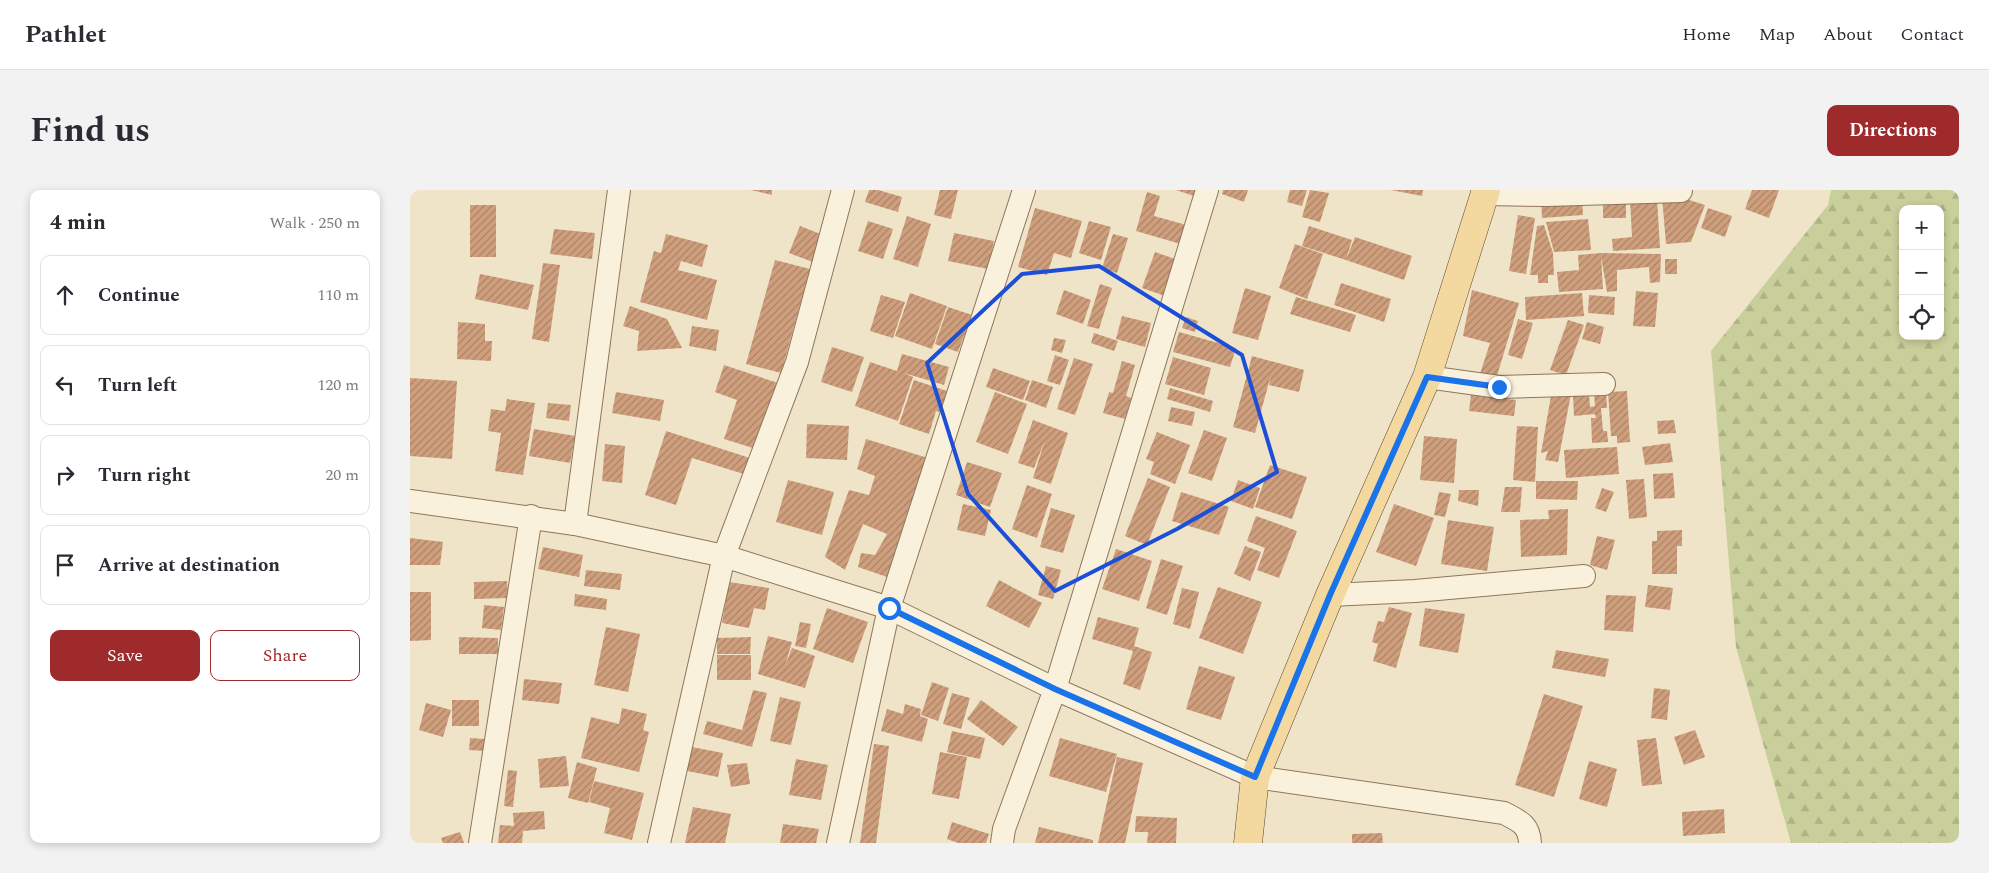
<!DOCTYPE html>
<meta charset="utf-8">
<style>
body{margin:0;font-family:Spectral,serif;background:#f2f2f3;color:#2b2b33}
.controls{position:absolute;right:15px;top:15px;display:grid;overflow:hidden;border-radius:10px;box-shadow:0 2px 8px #0003}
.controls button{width:45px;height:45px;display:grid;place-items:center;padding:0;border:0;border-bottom:1px solid #e1e1e2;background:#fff;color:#2b2b33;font:25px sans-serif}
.stop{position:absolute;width:15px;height:15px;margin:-11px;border:4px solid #1a73e8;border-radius:50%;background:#fff}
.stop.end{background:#1a73e8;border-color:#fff;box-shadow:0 1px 5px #0008}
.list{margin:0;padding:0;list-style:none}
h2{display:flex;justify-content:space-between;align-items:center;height:65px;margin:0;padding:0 20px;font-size:21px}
h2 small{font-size:16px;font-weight:400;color:#7c7c81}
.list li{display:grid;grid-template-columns:32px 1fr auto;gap:15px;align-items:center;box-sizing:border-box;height:80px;margin:0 10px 10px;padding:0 10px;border:1px solid #e1e1e2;border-radius:10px}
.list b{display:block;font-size:19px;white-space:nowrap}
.list em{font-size:16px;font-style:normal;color:#7c7c81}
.actions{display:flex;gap:10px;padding:15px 20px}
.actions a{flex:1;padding:11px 0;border:1px solid #9e2a2b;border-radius:10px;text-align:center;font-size:18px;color:#9e2a2b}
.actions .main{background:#9e2a2b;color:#fff}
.icon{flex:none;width:28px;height:28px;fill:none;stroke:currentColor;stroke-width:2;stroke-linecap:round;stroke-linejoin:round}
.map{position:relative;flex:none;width:1549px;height:653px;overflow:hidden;border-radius:10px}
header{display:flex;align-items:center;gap:30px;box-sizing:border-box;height:70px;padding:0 25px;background:#fff;border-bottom:1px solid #e1e1e2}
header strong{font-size:24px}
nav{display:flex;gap:28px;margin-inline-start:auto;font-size:18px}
.intro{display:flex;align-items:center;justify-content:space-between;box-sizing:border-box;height:120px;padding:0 30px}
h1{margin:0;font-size:35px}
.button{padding:12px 22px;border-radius:10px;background:#9e2a2b;color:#fff;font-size:18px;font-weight:700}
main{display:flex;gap:30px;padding:0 30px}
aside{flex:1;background:#fff;border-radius:10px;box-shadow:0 2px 8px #0003}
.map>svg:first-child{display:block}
</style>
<header>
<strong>Pathlet</strong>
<nav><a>Home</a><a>Map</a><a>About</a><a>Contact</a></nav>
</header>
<div class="intro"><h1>Find us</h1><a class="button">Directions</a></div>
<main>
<aside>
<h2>4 min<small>Walk · 250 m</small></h2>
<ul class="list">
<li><svg class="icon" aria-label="ahead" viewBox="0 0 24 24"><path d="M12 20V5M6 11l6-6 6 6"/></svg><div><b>Continue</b></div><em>110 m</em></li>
<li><svg class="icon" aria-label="left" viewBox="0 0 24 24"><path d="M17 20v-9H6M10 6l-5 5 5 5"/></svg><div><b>Turn left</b></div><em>120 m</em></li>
<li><svg class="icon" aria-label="right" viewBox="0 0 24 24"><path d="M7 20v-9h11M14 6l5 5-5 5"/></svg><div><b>Turn right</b></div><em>20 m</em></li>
<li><svg class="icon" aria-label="arrive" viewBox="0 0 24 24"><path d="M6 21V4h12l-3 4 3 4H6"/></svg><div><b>Arrive at destination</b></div></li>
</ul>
<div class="actions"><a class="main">Save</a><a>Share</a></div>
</aside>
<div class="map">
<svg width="1549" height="653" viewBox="0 0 1549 653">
<defs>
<pattern id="forest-firs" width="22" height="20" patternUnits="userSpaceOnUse" patternTransform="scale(1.25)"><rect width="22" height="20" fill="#c9cf9b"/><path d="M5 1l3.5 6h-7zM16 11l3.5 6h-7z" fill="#aeb285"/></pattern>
<pattern id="building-hatch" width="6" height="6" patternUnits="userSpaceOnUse" patternTransform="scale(1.25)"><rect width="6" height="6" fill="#cf9f7d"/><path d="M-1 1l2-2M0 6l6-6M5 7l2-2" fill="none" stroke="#a98266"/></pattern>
</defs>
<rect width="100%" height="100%" fill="#f0e4c8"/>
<path fill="url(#forest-firs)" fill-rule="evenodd" d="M1421,0H1549V653H1381L1326,457L1301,161L1418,15ZM1493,19H1530V146H1493Z"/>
<g fill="url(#building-hatch)">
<polygon points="341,0 362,0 362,5"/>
<polygon points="459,0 468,0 492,7 488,22 455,12"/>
<polygon points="530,0 548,0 541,29 524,25"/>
<polygon points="766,0 792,0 790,8"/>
<polygon points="813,0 838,0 834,12 812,4"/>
<polygon points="880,0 897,0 892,16 877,12"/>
<polygon points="900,0 919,3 910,32 892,27"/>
<polygon points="981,0 1013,0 1012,6"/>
<polygon points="1342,0 1369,0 1359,28 1335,19"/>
<polygon points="737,2 750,6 744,26 780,36 774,55 726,41"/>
<polygon points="1172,7 1173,25 1132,28 1131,10"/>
<polygon points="1252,7 1273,8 1295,15 1281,52 1256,54"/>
<polygon points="1247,8 1250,58 1203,61 1202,49 1222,47 1220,9"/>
<rect x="1193" y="12" width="23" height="16"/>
<rect x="60" y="15" width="26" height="52"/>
<polygon points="625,18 672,31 661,68 644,63 637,85 608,77"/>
<polygon points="1298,18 1322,26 1315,47 1291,38"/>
<polygon points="1108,25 1125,28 1116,84 1099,81"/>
<polygon points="497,26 521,34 508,77 483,69"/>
<polygon points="1178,29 1181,60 1144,62 1136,32"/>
<polygon points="458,31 483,39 473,69 448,61"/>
<polygon points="679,31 701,37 691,70 669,63"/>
<polygon points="1134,35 1143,63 1144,85 1138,85 1138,93 1128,93 1128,85 1120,85 1127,36"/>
<polygon points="390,36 418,47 408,74 379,63"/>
<polygon points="899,36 942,50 936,70 892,56"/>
<polygon points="144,39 185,43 182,69 140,64"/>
<polygon points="544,43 584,51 578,79 538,71"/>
<polygon points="256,44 298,55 292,77 271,71 268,80 307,90 297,130 230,112 244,61 251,63"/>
<polygon points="703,44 718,48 707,83 692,78"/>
<polygon points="945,47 1002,66 994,90 936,70"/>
<polygon points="885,54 913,64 897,109 869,98"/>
<polygon points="745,62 768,70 755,106 732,98"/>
<polygon points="1191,63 1251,64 1250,92 1240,93 1239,77 1207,80 1207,101 1197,102 1191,66 1193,99 1149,102 1147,82 1169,80 1168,65"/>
<rect x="1255" y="69" width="12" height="15"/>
<polygon points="365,70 400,79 371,183 336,174"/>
<polygon points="133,73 150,75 139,152 122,149"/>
<polygon points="70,84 124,95 118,120 65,109"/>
<polygon points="931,93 981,109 974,132 924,115"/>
<polygon points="690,94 702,98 689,139 677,136"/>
<polygon points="835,98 861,106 848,150 822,143"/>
<polygon points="654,100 681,110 673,134 646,124"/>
<polygon points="1062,100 1109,113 1086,189 1070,184 1080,153 1053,146"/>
<polygon points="1226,101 1248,103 1245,137 1223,136"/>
<polygon points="500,103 537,116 522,159 485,146"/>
<polygon points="1172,103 1174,126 1116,130 1115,107"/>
<polygon points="471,105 495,112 483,148 460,141"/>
<polygon points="1179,105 1205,107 1204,125 1178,123"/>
<polygon points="886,107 946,125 940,142 880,124"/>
<polygon points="220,116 257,129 272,158 227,161 229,141 213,136"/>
<polygon points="538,117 562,125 548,162 525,154"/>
<polygon points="712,126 741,133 735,157 706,149"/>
<polygon points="776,127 788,131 785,142 772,138"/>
<polygon points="1108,129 1123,133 1112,169 1098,165"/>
<polygon points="1158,130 1174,135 1156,185 1140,180"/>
<polygon points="48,132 75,134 75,151 82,151 81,171 47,169"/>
<polygon points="1177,132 1194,137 1190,154 1172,149"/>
<polygon points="282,136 309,140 306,161 279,156"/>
<polygon points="769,142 826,158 820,177 763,162"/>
<polygon points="684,143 708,151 704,161 681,153"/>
<polygon points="644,148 656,150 652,163 641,160"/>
<polygon points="422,157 454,167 442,202 411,192"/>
<polygon points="492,164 539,177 534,195 494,183 503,187 488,231 445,216 460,172 487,181"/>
<polygon points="645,165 659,170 650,195 637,191"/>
<polygon points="842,166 894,180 889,202 859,195 861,185 845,243 823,237"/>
<polygon points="763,167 801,178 794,205 755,194"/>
<polygon points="664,168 683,174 665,225 647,219"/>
<polygon points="712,171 725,175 716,206 721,208 715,229 693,223 699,202 703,203"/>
<polygon points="314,175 368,193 346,259 314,249 327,210 305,202"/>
<polygon points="583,178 620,191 613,210 576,197"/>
<polygon points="0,188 47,191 42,269 0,266"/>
<polygon points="504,190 540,202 533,223 526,221 519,244 489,234"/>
<polygon points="622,190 643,197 636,218 615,210"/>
<polygon points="760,198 803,211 800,222 757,209"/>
<polygon points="1217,201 1220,252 1207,253 1207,246 1201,246 1198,202"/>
<polygon points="206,202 254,210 250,231 202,223"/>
<polygon points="585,202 617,214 598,264 566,252"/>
<polygon points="1196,202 1197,218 1191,218 1193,241 1197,241 1198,252 1182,253 1181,228 1186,228 1185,224 1164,226 1163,205 1179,204 1180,217 1185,216 1184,203"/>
<polygon points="1161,204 1148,272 1135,270 1138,261 1131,263 1141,206"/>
<polygon points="1061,205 1106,210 1104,226 1059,221"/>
<polygon points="97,209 125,213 113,285 85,281 91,243 78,241 81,219 95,221"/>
<polygon points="138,213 161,215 159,231 136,228"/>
<polygon points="761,217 785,222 782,236 758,231"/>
<polygon points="623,230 658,243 641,294 623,288 635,250 624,278 608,273"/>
<polygon points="1264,230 1266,243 1248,244 1247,231"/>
<polygon points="397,234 439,236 437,270 396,268"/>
<polygon points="1107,236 1128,237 1125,292 1103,290"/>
<polygon points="124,239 165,246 160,273 119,266"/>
<polygon points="794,240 817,248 802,291 778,283"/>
<polygon points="256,241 343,269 337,285 282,268 266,315 235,305"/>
<polygon points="747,242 780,255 765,294 740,284 744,272 736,269"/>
<polygon points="1014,246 1047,249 1044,293 1010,290"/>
<polygon points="456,249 518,268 499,318 477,387 448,377 451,363 465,365 477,344 453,334 435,380 415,367 439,300 459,305 465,286 447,279"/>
<polygon points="1260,253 1263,272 1235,275 1232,257"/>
<polygon points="195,254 215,256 212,293 192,291"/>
<polygon points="1207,257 1209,284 1156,288 1154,260"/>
<polygon points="557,272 592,283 580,317 546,305"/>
<polygon points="860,275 897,287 882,329 845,317"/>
<polygon points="1263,283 1265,308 1244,309 1243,284"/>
<polygon points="738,288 760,297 737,355 715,346"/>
<polygon points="1234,289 1237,327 1219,329 1216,290"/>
<polygon points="378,290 424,302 412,345 366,332"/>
<polygon points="828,290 850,298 843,319 821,311"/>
<polygon points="1126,291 1168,291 1167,310 1126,309"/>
<polygon points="617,295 642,304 627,348 602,339"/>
<polygon points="1095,297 1112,297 1110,322 1091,322"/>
<polygon points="1192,298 1204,302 1196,322 1185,318"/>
<polygon points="1049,300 1069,300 1068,316 1048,311"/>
<polygon points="771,302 819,317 809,345 762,331"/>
<polygon points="1029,302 1041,304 1035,327 1024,325"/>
<polygon points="553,314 581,320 575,346 547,340"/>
<polygon points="984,314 1024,328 1006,376 966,362"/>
<polygon points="641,318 665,325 653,363 630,357"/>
<polygon points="1158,319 1157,365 1111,367 1110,330 1139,329 1138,320"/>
<polygon points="846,326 887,341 869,388 847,380 855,358 837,351"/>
<polygon points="1038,330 1084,337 1077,381 1031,374"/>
<polygon points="1272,340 1272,356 1267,356 1267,384 1242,384 1242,351 1247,351 1247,341"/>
<polygon points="1187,346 1205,350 1197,380 1180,375"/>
<polygon points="0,348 33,352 30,375 0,375"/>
<polygon points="835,356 851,362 840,391 824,384"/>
<polygon points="133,357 173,365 169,387 128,379"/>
<polygon points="706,359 742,371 729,411 692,399"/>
<polygon points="751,369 773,376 757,425 736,418"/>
<polygon points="636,376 651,380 643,409 628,405"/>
<polygon points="176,380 212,384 210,400 174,396"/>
<polygon points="589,390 632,413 619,438 576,416"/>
<polygon points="97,391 98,408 64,409 64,392"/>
<polygon points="319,392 359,398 355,420 344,418 339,438 312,433"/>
<polygon points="1238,395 1263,398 1260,420 1235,417"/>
<polygon points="808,397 852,412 833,464 789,448"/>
<polygon points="772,398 789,402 780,439 763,434"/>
<polygon points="0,402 21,402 21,450 0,451"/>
<polygon points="165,404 197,409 196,420 164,416"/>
<polygon points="1196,405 1226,406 1223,442 1194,440"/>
<polygon points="74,415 94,417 91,440 72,438"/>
<polygon points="979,417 1002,423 986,478 963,471 968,454 962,452 968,431 974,432"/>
<polygon points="417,418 458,432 443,473 403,459"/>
<polygon points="1015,418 1055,424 1048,463 1009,456"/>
<polygon points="688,427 729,438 724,456 742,462 730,500 713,494 723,461 682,449"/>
<polygon points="390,432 401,434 396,458 385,456"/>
<polygon points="196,437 230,444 218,502 184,495"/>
<polygon points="358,446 382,452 375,476 382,458 405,466 395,498 348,484"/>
<polygon points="49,447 88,448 88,464 49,464"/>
<polygon points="341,447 340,464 307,464 307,448"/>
<polygon points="1146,460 1199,469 1195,487 1142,478"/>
<rect x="307" y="465" width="34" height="25"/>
<polygon points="789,476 825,487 811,530 776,519"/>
<polygon points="114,489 152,493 149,514 112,510"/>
<polygon points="522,492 539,498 528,531 511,525"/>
<polygon points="1244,498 1260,500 1257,530 1241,528"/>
<polygon points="343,500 357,503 342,557 293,544 297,531 332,540"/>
<polygon points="542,503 560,508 551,539 533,534"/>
<polygon points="1134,504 1173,516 1144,607 1105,595"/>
<polygon points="370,507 391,512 381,555 360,551"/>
<rect x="42" y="510" width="27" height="26"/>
<polygon points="571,510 608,537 593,556 557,529"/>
<polygon points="16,513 41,520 33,547 9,540"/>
<polygon points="495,514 511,519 510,526 518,529 512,552 471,541 477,519 493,524"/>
<polygon points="212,518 237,524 233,540 239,542 229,582 171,568 181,527 209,534"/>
<polygon points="1285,540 1295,567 1274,575 1264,547"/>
<polygon points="542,541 575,548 570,569 537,562"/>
<polygon points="60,548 75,549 75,561 59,560"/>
<polygon points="650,548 707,564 696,602 639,586"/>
<polygon points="1246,548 1252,594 1232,596 1227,550"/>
<polygon points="464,554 479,556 466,653 450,653"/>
<polygon points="282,557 313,563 308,587 277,581"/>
<polygon points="530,562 557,567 549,609 522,604"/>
<polygon points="156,566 159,596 130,598 128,569"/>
<polygon points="707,567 733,573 715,653 688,653"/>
<polygon points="386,569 418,575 411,610 379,605"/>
<polygon points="1179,571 1207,579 1197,617 1169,609"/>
<polygon points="167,572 187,578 178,613 158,608"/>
<polygon points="337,573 340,594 321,597 317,575"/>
<polygon points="98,580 107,581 103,617 94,616"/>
<polygon points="184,591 234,603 222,650 194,643 200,618 179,612"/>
<polygon points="283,617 321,624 315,653 275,653"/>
<polygon points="1314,619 1315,643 1273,646 1272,622"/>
<polygon points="134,621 135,639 113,641 112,653 88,653 90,635 104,636 103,623"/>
<polygon points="726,626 767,628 766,653 737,653 738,642 725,642"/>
<polygon points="542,632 579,644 576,653 548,653 537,649"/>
<polygon points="373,634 409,639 406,653 370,653"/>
<polygon points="629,637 683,650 683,653 625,653"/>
<polygon points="50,642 54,653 33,653 31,648"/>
<polygon points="972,643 973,653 942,653 942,644"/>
</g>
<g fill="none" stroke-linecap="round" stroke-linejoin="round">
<defs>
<g id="minor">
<polyline points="1075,4 1137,5 1271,1"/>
<polyline points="1017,187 1089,197 1194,194"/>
<path d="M0,311L165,334L314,366L479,418L645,499L845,587L1094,623C1109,631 1119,634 1120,653"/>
<polyline points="165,334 209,0"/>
<polyline points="920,405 1005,401 1174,386"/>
<polyline points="70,653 121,326"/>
<polyline points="249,653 314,366 387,172 433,0"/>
<polyline points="428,653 479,418 614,0"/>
<polyline points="592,653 594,639 645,499 797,0"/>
</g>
<polyline id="primary" points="838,653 845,587 920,405 1017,187 1076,0"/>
</defs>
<use href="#minor" stroke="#8d765c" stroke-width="24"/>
<use href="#primary" stroke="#5b4430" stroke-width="29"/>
<use href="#minor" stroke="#faf1dc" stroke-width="22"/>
<use href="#primary" stroke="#f3d9a0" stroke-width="28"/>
</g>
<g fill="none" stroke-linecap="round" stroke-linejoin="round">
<polyline stroke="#1a73e8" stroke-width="6" points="479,418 645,499 845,587 920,405 1017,187 1089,197"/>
</g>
<path fill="none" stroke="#1d4ed8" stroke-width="4" stroke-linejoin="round" d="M689,76L832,165L867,282L767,339L645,401L558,304L517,173L612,84Z"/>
</svg>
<div class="controls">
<button>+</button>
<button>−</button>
<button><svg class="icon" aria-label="locate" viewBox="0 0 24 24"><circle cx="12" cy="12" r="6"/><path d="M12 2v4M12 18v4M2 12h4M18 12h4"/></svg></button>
</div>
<div class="stop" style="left:479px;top:418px"></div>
<div class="stop end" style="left:1089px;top:197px"></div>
</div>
</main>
